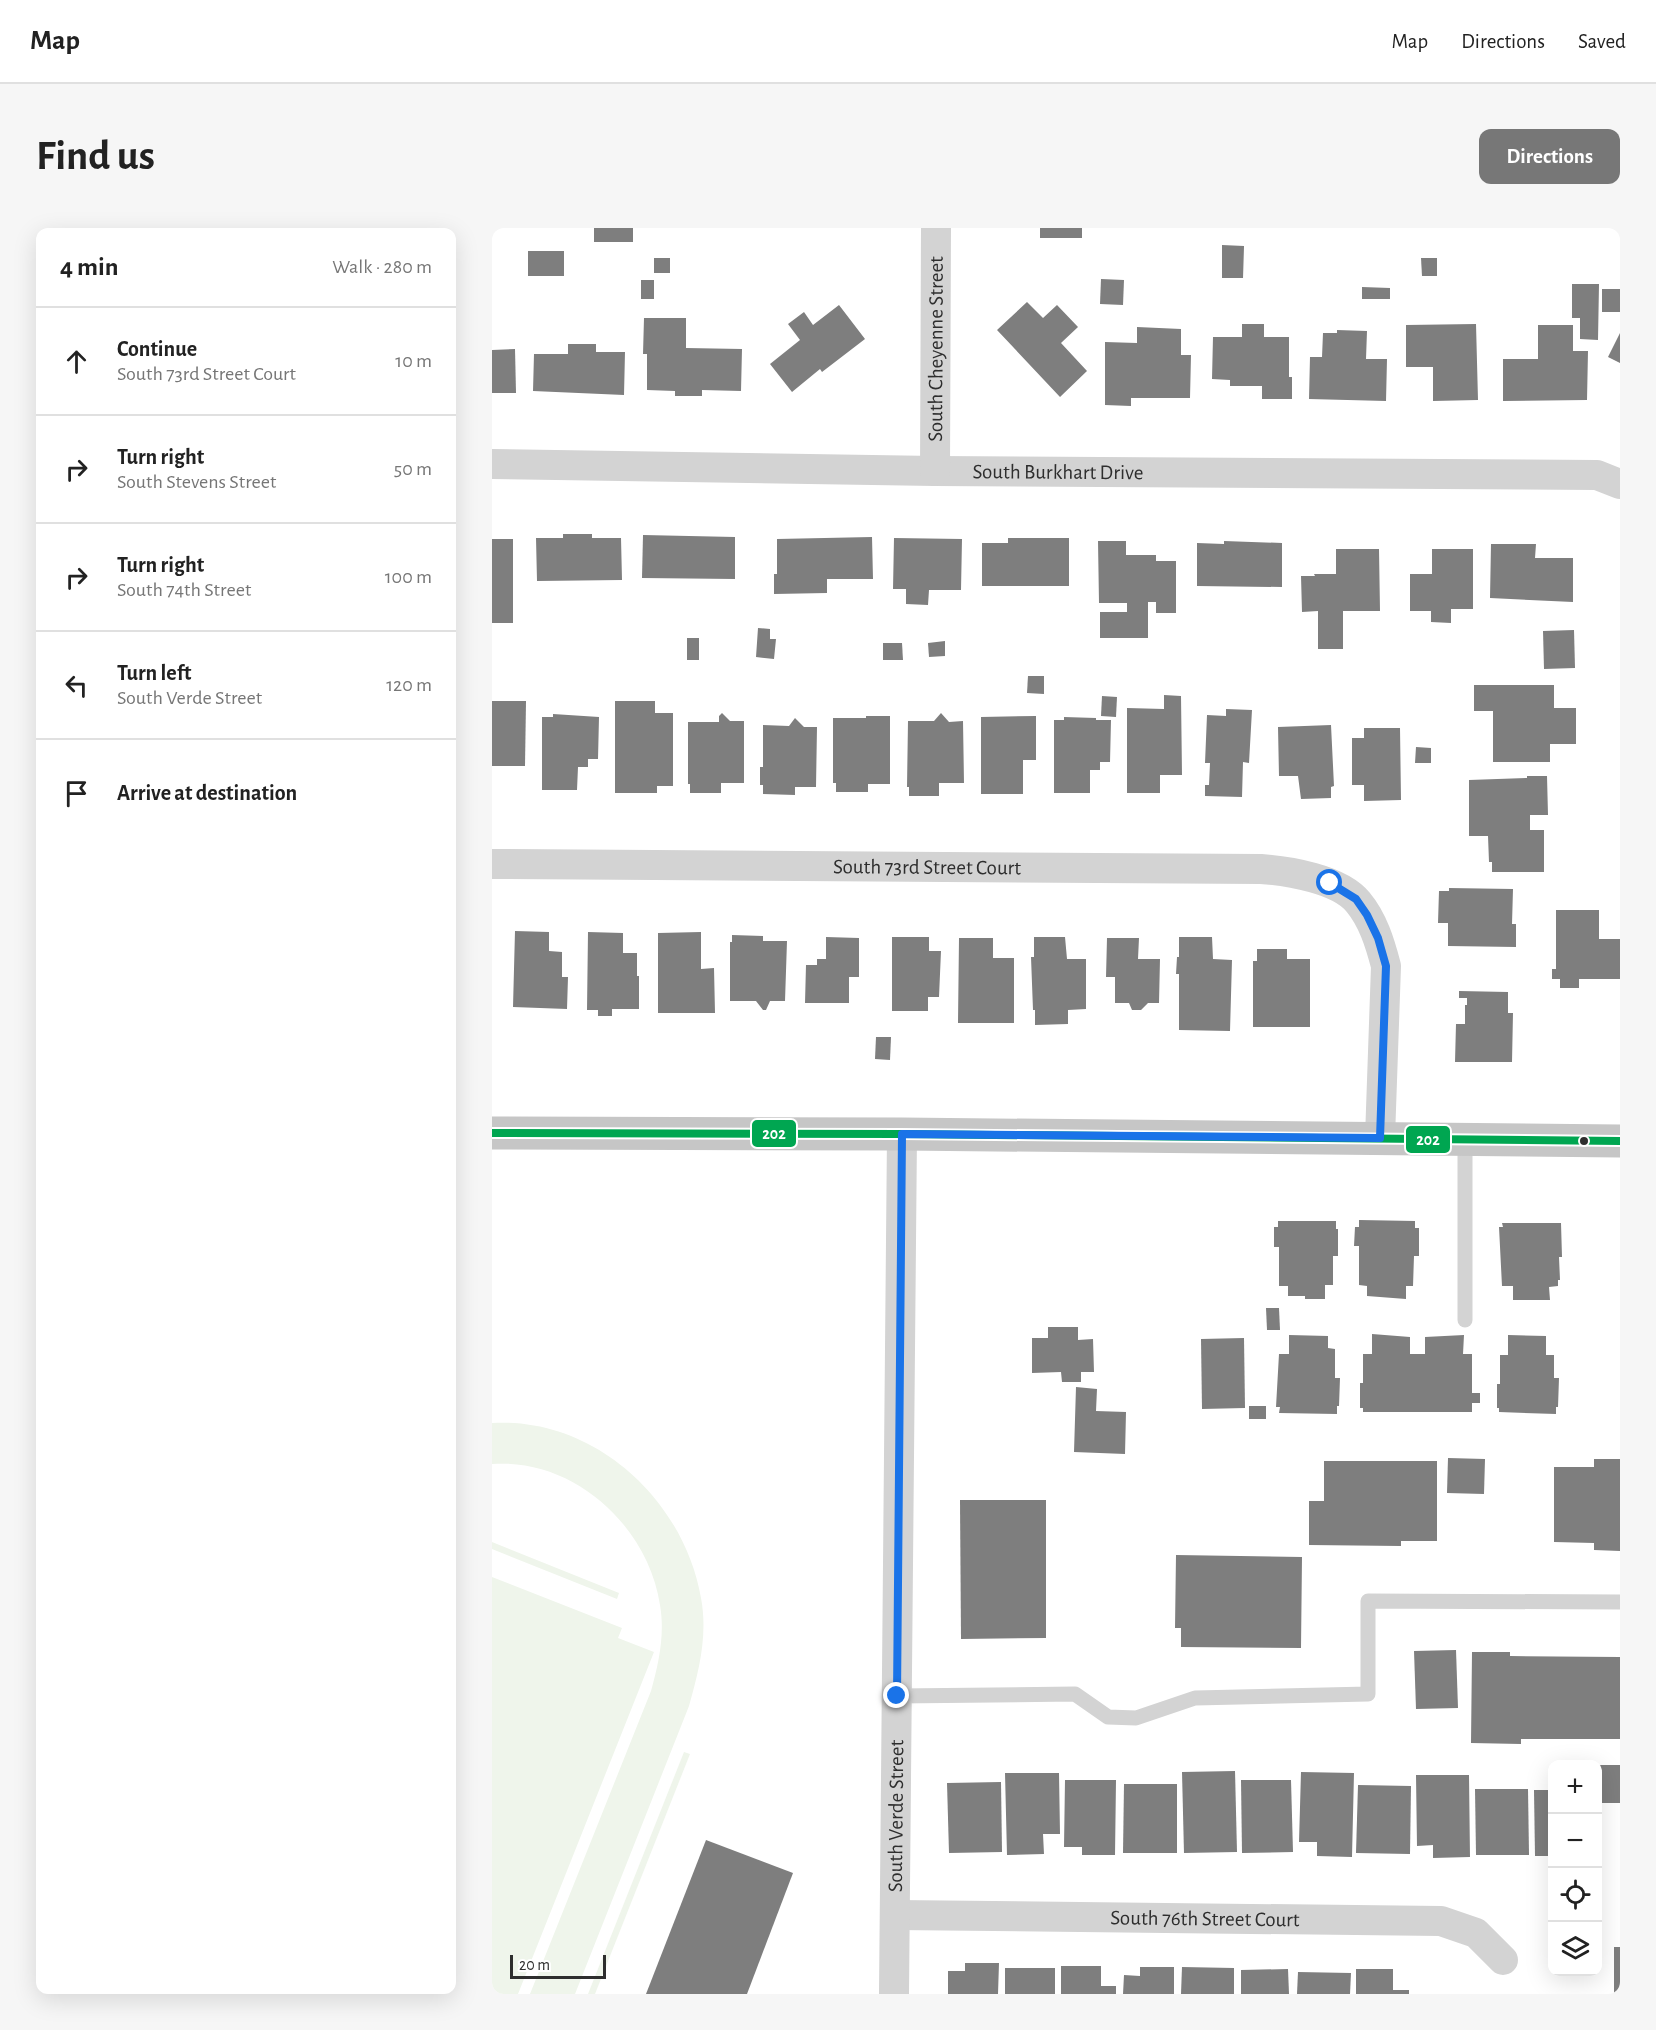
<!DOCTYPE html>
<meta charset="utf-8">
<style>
body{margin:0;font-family:"Alegreya Sans",sans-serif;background:#f6f6f6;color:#222}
.controls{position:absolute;right:18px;bottom:18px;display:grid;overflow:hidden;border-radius:12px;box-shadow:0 6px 24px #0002}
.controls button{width:54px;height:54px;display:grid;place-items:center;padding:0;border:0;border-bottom:2px solid #e0e0e0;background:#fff;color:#222;font:30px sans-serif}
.scale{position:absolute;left:18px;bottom:15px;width:96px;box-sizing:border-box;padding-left:6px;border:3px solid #2e2e2e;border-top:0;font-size:16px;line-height:21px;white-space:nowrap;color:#2e2e2e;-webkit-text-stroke:4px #fff;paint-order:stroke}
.stop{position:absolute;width:18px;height:18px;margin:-14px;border:4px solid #1a73e8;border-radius:50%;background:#fff}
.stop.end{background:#1a73e8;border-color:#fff;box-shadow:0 2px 6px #0008}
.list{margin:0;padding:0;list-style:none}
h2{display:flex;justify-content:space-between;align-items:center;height:78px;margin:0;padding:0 24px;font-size:26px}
h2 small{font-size:20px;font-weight:400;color:#767676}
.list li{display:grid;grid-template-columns:39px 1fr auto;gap:18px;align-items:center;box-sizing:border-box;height:108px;padding:0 24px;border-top:2px solid #e0e0e0}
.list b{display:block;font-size:22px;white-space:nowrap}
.list p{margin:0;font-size:20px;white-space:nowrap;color:#767676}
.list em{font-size:20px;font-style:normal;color:#767676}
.icon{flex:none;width:33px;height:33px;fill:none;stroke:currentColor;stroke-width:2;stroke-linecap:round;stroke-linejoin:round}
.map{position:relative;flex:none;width:1128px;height:1766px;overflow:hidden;border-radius:12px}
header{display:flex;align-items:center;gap:36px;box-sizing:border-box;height:84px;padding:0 30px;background:#fff;border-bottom:2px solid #e0e0e0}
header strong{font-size:28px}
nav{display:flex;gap:33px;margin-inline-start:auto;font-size:21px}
.intro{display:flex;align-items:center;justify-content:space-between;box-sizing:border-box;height:144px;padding:0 36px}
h1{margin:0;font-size:42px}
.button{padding:15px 27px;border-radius:12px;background:#777;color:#fff;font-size:21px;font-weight:700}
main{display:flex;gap:36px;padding:0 36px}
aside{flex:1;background:#fff;border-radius:12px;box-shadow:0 6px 24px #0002}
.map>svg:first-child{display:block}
</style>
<header>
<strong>Map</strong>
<nav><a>Map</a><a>Directions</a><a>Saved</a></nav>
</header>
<div class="intro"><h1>Find us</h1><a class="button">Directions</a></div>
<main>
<aside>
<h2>4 min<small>Walk · 280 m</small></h2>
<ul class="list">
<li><svg class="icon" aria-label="ahead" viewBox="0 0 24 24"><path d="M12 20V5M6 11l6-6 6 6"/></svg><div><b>Continue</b><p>South 73rd Street Court</p></div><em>10 m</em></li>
<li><svg class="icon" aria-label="right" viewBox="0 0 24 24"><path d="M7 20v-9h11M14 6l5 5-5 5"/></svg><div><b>Turn right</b><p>South Stevens Street</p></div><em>50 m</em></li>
<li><svg class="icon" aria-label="right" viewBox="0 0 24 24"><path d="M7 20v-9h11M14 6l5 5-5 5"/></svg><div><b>Turn right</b><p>South 74th Street</p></div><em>100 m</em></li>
<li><svg class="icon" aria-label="left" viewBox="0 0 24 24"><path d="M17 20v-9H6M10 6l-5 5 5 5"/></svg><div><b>Turn left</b><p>South Verde Street</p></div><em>120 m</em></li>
<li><svg class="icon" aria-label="arrive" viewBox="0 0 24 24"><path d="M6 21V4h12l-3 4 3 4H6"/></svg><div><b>Arrive at destination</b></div></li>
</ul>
</aside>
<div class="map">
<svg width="1128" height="1766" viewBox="0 0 1128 1766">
<rect width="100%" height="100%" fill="#fff"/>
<g fill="#eff5eb">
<path d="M0,1195C103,1189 192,1272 209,1370C216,1407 207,1443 197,1478L83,1766H38L159,1463C167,1434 173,1406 168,1377C156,1298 82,1230 0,1236Z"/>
<polygon points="0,1314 127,1365 125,1371 0,1321"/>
<polygon points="0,1349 130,1400 126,1410 162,1424 26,1766 0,1766"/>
<polygon points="192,1524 198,1526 103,1766 96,1766"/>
</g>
<g fill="#7e7e7e">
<rect x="102" y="0" width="39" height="14"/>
<rect x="548" y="0" width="42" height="10"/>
<polygon points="730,17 752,18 751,50 730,50"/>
<rect x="36" y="23" width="36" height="25"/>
<rect x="162" y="30" width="16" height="15"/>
<polygon points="929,30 945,30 945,48 930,48"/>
<polygon points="609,51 632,52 631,77 608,76"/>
<rect x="149" y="52" width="13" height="19"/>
<polygon points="1080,56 1107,56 1106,112 1088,111 1088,90 1080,90"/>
<polygon points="870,59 898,60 898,71 870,71"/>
<rect x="1110" y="61" width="18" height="23"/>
<polygon points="535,74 551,90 565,77 586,99 569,115 595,143 568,169 505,102"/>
<polygon points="347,77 373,111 330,144 328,141 300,164 278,136 308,112 296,96 312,84 321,97"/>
<polygon points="152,90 194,90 194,120 250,121 249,163 210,162 210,168 183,168 183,163 155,162 155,126 151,126"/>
<polygon points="750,96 772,96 772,109 797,109 797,149 800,149 800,171 770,171 770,158 738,158 738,152 720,151 721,109 750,109"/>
<polygon points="984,96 986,172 941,173 941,139 914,139 914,97"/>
<polygon points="1046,97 1081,97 1081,123 1096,123 1095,172 1011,173 1011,131 1046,131"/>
<polygon points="645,99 689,101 689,127 699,127 698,170 639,170 639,178 613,177 613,114 645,115"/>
<polygon points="845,102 875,103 874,131 895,131 894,173 817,171 818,129 830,129 831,105 845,105"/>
<polygon points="1128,105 1128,135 1116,129"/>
<polygon points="76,116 104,116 104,124 133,124 132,167 41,163 42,126 76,126"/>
<polygon points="23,121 24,165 0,165 0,122"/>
<polygon points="71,306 100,306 100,310 129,310 130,352 45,353 44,310 71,310"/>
<polygon points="151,307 243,309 243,351 150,350"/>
<polygon points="380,309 381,351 335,351 335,365 282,366 282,346 285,346 285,311"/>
<polygon points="402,310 470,311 469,362 437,362 436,377 414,376 414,361 401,361"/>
<polygon points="516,310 577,310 577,358 490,358 490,315 516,315"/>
<rect x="0" y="311" width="21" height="84"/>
<polygon points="606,313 634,313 634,327 664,327 664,333 684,333 684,385 664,385 664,374 656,374 656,410 608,410 608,384 635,384 635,375 607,375"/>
<polygon points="732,313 790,315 790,359 705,358 705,315 732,316"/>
<polygon points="999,316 1044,316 1043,330 1081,330 1081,374 998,370"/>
<polygon points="844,321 887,321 888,383 851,383 851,421 826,421 826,383 810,384 809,348 823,348 822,346 844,346"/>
<polygon points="940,321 981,321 981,381 959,381 959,395 939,394 939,383 918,383 918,346 940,346"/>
<polygon points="266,400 278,401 278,411 284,411 282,431 264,429"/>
<polygon points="1082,402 1083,440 1052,441 1051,403"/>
<rect x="195" y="410" width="12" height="22"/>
<polygon points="453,413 453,428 437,429 436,415"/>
<polygon points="391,415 410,415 411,432 391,432"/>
<polygon points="536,448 552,448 552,466 535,465"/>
<polygon points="982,457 1062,457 1062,480 1084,480 1084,516 1058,516 1058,534 1001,534 1001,483 982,483"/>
<polygon points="672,467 689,468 690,547 668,547 668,565 635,565 635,480 672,481"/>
<polygon points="610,468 625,469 624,489 609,488"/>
<polygon points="0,473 34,473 33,538 0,538"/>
<polygon points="123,473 163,473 163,485 181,485 181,558 165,558 165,565 123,565"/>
<polygon points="734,481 760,482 757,535 751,534 750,569 713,568 713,557 717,557 718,535 713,535 715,487 734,488"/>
<polygon points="230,485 238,493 252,493 252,555 229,555 229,565 198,565 198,556 196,556 196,494 227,494 227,488"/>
<polygon points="449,485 457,494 471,493 472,555 447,555 447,568 417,568 417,559 415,559 416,493 442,493"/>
<polygon points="61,486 107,489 106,531 96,531 96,539 86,539 85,562 50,562 50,489 61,489"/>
<polygon points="374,488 398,488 398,556 376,556 376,564 344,564 344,555 341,555 341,490 374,490"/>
<polygon points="544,488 544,532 531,532 531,566 489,566 489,489"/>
<polygon points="572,489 604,490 604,492 619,492 618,534 608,534 608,542 598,542 598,565 562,565 562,492 572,492"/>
<polygon points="303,490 312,499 325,499 324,559 303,559 303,567 271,566 271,557 268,557 268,539 271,539 271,497 297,498"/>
<polygon points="839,497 842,558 839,559 839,570 809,571 806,548 787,548 786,499"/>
<polygon points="872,500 908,500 909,572 872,573 872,557 860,557 860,510 872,510"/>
<polygon points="924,519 939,520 939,535 923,535"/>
<polygon points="1035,548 1055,548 1056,587 1038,587 1038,602 1052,602 1052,644 1000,644 1000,634 997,634 996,608 977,608 977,552 1035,550"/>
<polygon points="957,660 1021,661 1020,696 1024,696 1024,719 956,718 956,695 946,695 947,663 957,663"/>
<polygon points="1064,682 1107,682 1107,711 1128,711 1128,751 1087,751 1087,760 1068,760 1068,751 1060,751 1060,741 1064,741"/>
<polygon points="23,703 57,704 57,723 70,724 70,749 76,749 75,781 21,779"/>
<polygon points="96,704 131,705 131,725 145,725 145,748 147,748 147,781 120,781 120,788 106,788 106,782 95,782"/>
<polygon points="209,704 209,741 222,740 223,785 166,785 166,705"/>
<polygon points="240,707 271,708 271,713 295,713 293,773 278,773 274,782 271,782 264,773 238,773 238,714 240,714"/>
<polygon points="334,709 367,710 367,749 357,749 357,775 313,775 314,737 325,737 325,731 334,731"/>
<polygon points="400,709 437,709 437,723 449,723 447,769 436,769 436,783 400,783"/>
<polygon points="542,709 573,709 575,731 594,731 594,781 576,782 576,796 543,797 543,782 541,782 539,729 542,729"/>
<polygon points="687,709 720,709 721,731 740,732 738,803 687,802 687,746 684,746 685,729 687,729"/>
<polygon points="467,710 501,710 501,730 522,730 522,795 466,795"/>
<polygon points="615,710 647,710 646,731 668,731 667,775 656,775 649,782 640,782 637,775 623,775 623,749 614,749"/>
<polygon points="765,721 795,721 795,731 818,731 818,799 761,799 761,733 765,733"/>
<polygon points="967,763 1016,764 1016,785 1021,785 1020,834 963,834 964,796 973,796 973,777 975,777 975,770 967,770"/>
<polygon points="384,809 399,809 398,832 383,831"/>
<polygon points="867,992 923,993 923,1000 927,1000 927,1028 922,1028 921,1058 914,1058 914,1071 875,1068 875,1058 867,1057 867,1018 862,1018 863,999 867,999"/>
<polygon points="786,993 844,993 844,1001 846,1001 846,1028 841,1028 841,1057 833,1057 833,1071 813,1071 813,1068 796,1068 796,1058 787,1058 787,1019 782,1019 782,999 786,999"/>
<polygon points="1010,995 1069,995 1070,1029 1067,1029 1068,1052 1066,1052 1066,1058 1057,1059 1058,1072 1021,1072 1021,1058 1010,1058 1007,999 1011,999"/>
<polygon points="774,1080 787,1080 788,1102 775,1102"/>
<polygon points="556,1099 586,1099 586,1112 601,1111 602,1144 589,1144 589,1154 570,1154 569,1144 540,1145 540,1110 556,1110"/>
<polygon points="880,1106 918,1109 918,1126 933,1126 933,1109 972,1107 971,1126 980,1126 980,1165 988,1165 988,1175 980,1175 980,1184 871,1184 871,1180 868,1180 868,1155 871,1155 871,1126 880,1126"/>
<polygon points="797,1107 836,1108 836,1120 843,1121 843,1150 848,1150 847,1178 845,1178 845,1186 787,1185 788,1179 784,1179 787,1126 797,1126"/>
<polygon points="1016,1107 1054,1108 1054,1127 1062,1127 1062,1150 1067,1150 1066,1179 1064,1179 1064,1186 1007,1184 1007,1180 1005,1180 1005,1156 1008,1156 1008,1127 1016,1127"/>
<polygon points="752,1110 753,1180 710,1181 709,1111"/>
<polygon points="584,1159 605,1161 604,1183 634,1184 633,1226 582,1224"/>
<rect x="757" y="1178" width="17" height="13"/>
<polygon points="956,1230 993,1231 992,1266 955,1265"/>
<polygon points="1102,1231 1128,1231 1128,1323 1102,1322 1102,1315 1062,1314 1062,1239 1102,1239"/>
<polygon points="832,1233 945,1233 945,1313 909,1313 909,1318 817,1317 817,1273 832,1273"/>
<polygon points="468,1272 554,1272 554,1410 469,1411"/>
<polygon points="684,1327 810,1329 809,1420 689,1419 689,1400 683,1400"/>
<polygon points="964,1422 966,1480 924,1481 922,1423"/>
<polygon points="980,1424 1018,1424 1018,1428 1128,1429 1128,1511 1029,1511 1029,1516 979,1515"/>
<rect x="1106" y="1537" width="22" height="38"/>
<polygon points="743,1543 745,1624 692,1625 690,1544"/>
<polygon points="809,1544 862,1545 860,1629 825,1628 825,1614 807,1614"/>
<polygon points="513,1545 567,1545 568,1606 551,1606 552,1626 515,1627"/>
<polygon points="924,1547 977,1547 978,1629 941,1630 941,1617 925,1618"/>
<polygon points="573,1552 624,1552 623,1627 590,1627 590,1619 572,1619"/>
<polygon points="749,1552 799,1552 801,1624 750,1625"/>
<polygon points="509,1554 510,1624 457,1625 455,1555"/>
<polygon points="632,1556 685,1556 685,1625 631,1625"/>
<polygon points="866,1557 919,1558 918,1626 864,1625"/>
<polygon points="983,1561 1036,1561 1037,1627 984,1627"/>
<polygon points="1042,1562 1060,1562 1060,1628 1043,1628"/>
<polygon points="214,1612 301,1645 255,1766 154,1766"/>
<rect x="1122" y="1719" width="6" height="47"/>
<polygon points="473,1735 507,1735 506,1766 456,1766 456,1743 473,1743"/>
<polygon points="569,1738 609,1738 609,1758 624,1758 624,1766 569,1766"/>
<polygon points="648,1739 682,1739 682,1766 631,1766 632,1747 648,1748"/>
<polygon points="690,1739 742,1740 742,1766 689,1766"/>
<rect x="513" y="1740" width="50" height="26"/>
<polygon points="796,1741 797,1766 749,1766 749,1742"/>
<polygon points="864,1741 901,1741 901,1762 917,1762 917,1766 864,1766"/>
<polygon points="806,1744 859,1745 858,1766 805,1766"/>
</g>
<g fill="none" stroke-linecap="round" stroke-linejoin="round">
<g stroke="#d3d3d3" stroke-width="15">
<polyline points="973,911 973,1092"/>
<polyline points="405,1468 583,1466 616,1489 644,1490 703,1470 876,1466 876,1373 1128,1374"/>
</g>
<g stroke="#d3d3d3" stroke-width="30">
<path id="s1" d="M0,236L443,243L1105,247L1128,256"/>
<path id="s2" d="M443,243L444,0"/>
<path id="s3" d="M0,636L769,641C797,643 847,651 866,674C881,692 888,715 894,738L888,910"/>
<path id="s4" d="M403,1687L949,1693L984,1705L1011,1732"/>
<path id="s5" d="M402,1766L410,906"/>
</g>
<polyline stroke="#c6c6c6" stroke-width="33" points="0,905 410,906 1128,913"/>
<defs>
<polyline id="bus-1" points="0,905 410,906 1128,913"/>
</defs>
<use href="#bus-1" stroke="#fff" stroke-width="12"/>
<use href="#bus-1" stroke="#00a651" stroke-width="8"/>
</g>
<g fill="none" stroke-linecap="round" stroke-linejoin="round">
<polyline stroke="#1a73e8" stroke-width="8" points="405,1468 410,906 888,910 894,738 886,710 875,687 864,671 838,655"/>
</g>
<circle fill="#2e2e2e" stroke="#fff" stroke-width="2" cx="1092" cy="913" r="5"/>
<g text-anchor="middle" stroke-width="6" stroke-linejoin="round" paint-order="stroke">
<g font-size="21" fill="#2e2e2e" stroke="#fff">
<text dy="7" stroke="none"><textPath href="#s2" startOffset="122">South Cheyenne Street</textPath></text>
<text dy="7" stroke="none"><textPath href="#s1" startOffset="566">South Burkhart Drive</textPath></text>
<text dy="7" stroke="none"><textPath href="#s3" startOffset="435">South 73rd Street Court</textPath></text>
<text dy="7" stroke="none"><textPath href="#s5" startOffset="178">South Verde Street</textPath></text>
<text dy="7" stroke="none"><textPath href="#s4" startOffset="310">South 76th Street Court</textPath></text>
</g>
</g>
<g stroke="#fff" stroke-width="2">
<rect x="259" y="891" width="46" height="29" rx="6" fill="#00a651"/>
<rect x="913" y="897" width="46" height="29" rx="6" fill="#00a651"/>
</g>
<g font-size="16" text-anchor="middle" font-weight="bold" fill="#fff">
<text x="282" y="911">202</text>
<text x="936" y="917">202</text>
</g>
</svg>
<div class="controls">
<button>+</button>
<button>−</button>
<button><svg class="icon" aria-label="locate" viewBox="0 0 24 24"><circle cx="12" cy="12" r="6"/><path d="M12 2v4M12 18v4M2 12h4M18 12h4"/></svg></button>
<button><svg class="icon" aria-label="layers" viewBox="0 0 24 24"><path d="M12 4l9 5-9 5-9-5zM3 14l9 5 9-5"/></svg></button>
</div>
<div class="scale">20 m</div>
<div class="stop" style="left:838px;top:655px"></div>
<div class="stop end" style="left:405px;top:1468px"></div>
</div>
</main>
